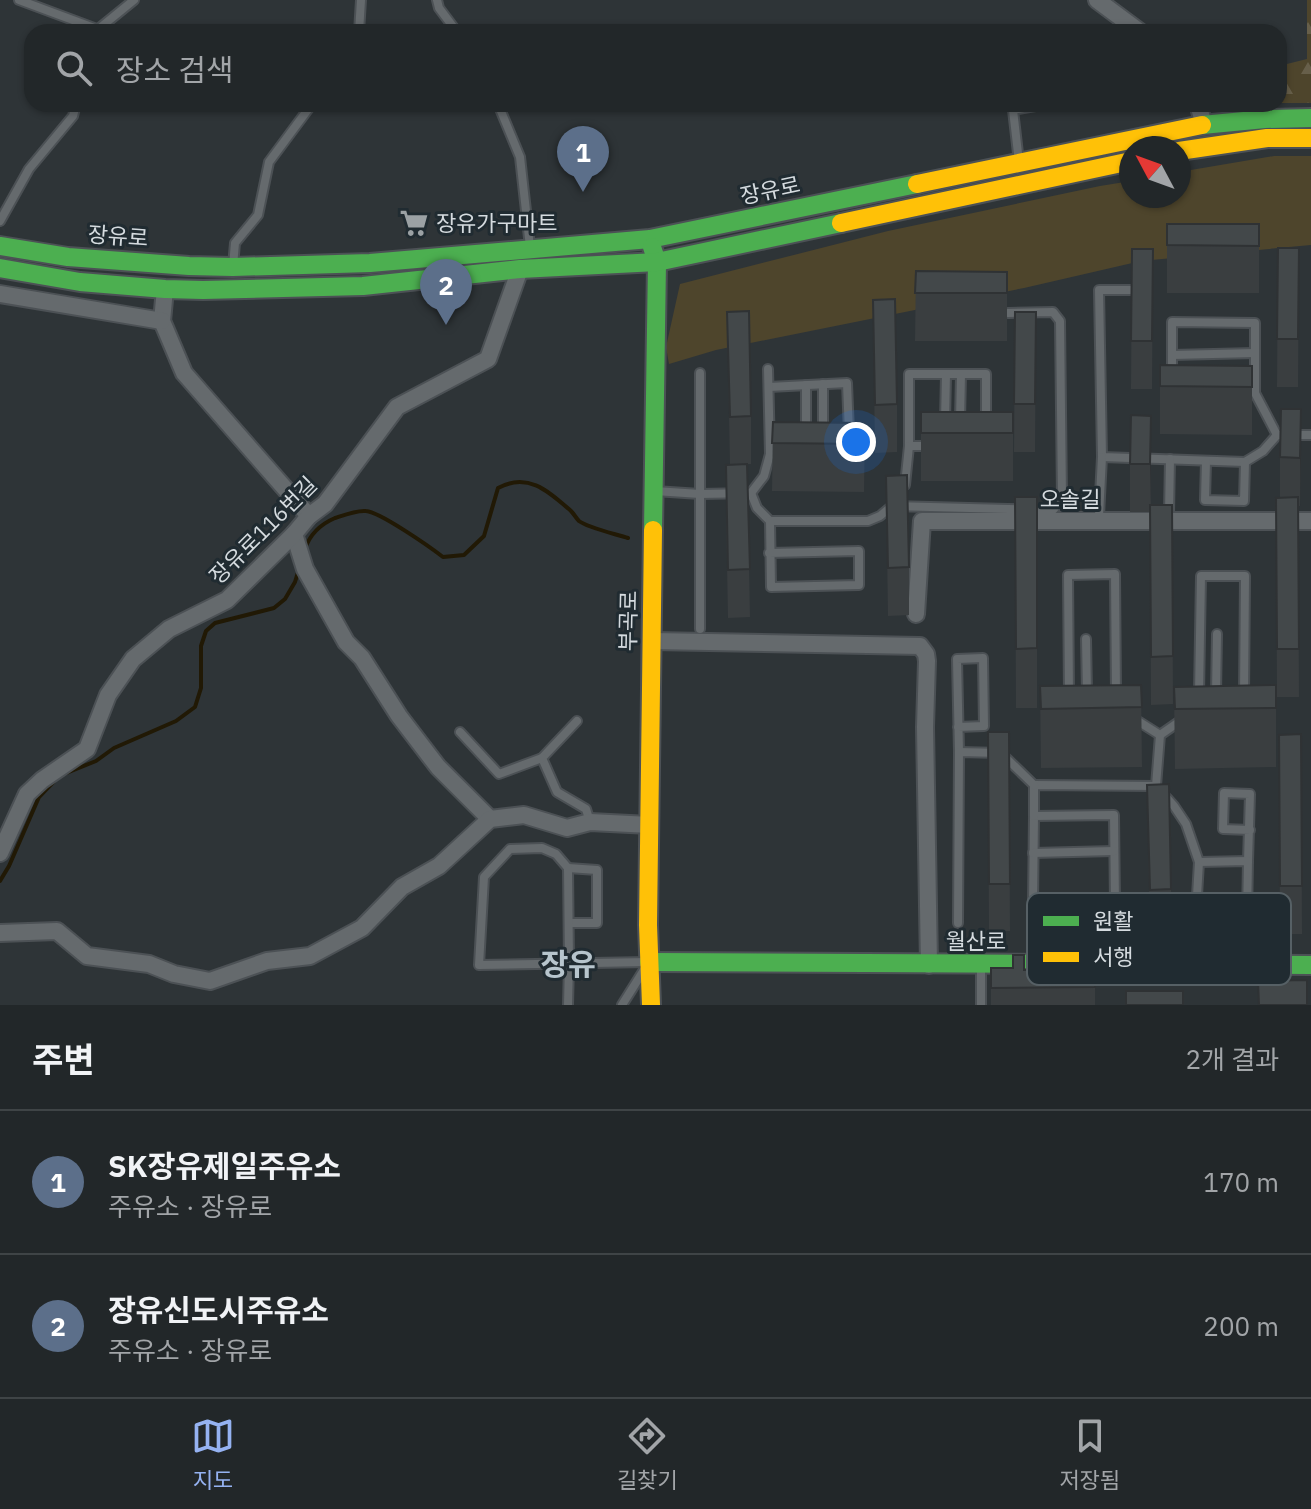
<!DOCTYPE html>
<html lang="ko">
<meta charset="utf-8">
<style>
body{margin:0;font-family:"IBM Plex Sans","Noto Sans KR",sans-serif;background:#2a2f31;color:#f1f3f6}
.compass{position:absolute;left:1119px;top:136px;width:72px;height:72px;border-radius:50%;background:#222729;box-shadow:0 2px 6px #0004;rotate:311deg}
.you{position:absolute;left:856px;top:442px;width:28px;height:28px;margin:-20px;border:6px solid #fff;border-radius:50%;background:#1a73e8;box-shadow:0 0 0 12px #1a73e833}
.badge{display:grid;place-items:center;width:52px;height:52px;border-radius:50%;background:#95b2f1;color:#fff;font-size:26px;font-weight:700}
.pin{position:absolute;translate:-50% -66px;filter:drop-shadow(0 2px 4px #0008)}
.pin::after{content:'';position:absolute;top:42px;width:28px;height:24px;background:inherit;clip-path:polygon(0 0,100% 0,50% 100%)}
.list{margin:0;padding:0;list-style:none}
h2{display:flex;justify-content:space-between;align-items:center;height:104px;margin:0;padding:0 32px;font-size:34px}
h2 small{font-size:26px;font-weight:400;color:#a2a5a8}
.list li{display:grid;grid-template-columns:52px 1fr auto;gap:24px;align-items:center;box-sizing:border-box;height:144px;padding:0 32px;border-top:2px solid #3f4446}
.list b{display:block;font-size:30px;white-space:nowrap}
.list p{margin:0;font-size:26px;white-space:nowrap;color:#a2a5a8}
.list em{font-size:26px;font-style:normal;color:#a2a5a8}
.icon{flex:none;width:44px;height:44px;fill:none;stroke:currentColor;stroke-width:2;stroke-linecap:round;stroke-linejoin:round}
.map{position:relative;flex:none;width:1311px;height:1005px;overflow:hidden}
.search{position:absolute;background:#222729;box-shadow:0 2px 6px #0004;left:24px;right:24px;top:24px;height:88px;display:flex;align-items:center;gap:20px;box-sizing:border-box;padding:0 28px;border-radius:24px;color:#a2a5a8;font-size:30px}
.sheet{height:392px;background:#222729}
nav{display:flex;justify-content:space-around;align-items:center;box-sizing:border-box;height:112px;border-top:2px solid #3f4446;background:#222729;font-size:22px;color:#a2a5a8}
nav a{display:grid;justify-items:center;gap:4px}
nav .on{color:#95b2f1}
.map>svg:first-child{display:block}
</style>
<div class="map">
<svg width="1311" height="1005" viewBox="0 0 1311 1005">
<defs>
<pattern id="forest-firs" width="22" height="20" patternUnits="userSpaceOnUse" patternTransform="scale(2)"><rect width="22" height="20" fill="#4e452c"/><path d="M5 1l3.5 6h-7zM16 11l3.5 6h-7z" fill="#675f4a"/></pattern>
</defs>
<rect width="100%" height="100%" fill="#2e3437"/>
<polygon fill="#4e452c" points="1274,156 1311,156 1311,245 1141,261 1024,288 716,350 669,364 666,347 680,284 888,231 1100,186 1131,181 1131,196 1179,196 1179,172"/>
<polygon fill="url(#forest-firs)" points="1307,0 1311,0 1311,103 1279,103 1279,66 1307,59"/>
<g fill="none" stroke-linecap="round" stroke-linejoin="round">
<g stroke="#211905" stroke-width="4">
<path d="M305,549C310,534 321,524 335,518C344,515 357,510 366,511C380,512 430,547 443,557L464,555L484,536L498,488C528,472 548,491 571,511C574,514 576,518 579,521C588,528 616,534 628,538"/>
<polyline points="0,881 9,866 39,797 59,776 96,761 114,748 176,721 195,707 201,688 201,646 206,631 215,623 274,608 285,599 295,582 299,569"/>
</g>
<defs>
<g id="lane">
<polyline points="19,0 97,29"/>
<polyline points="437,0 439,8 457,32"/>
<polyline points="96,31 134,0"/>
<polyline points="359,32 361,0"/>
<polyline points="498,104 520,157 530,247"/>
<polyline points="1019,162 1013,110 1047,104"/>
<polyline points="0,221 29,169 73,116 76,104"/>
<polyline points="233,266 235,243 258,215 269,162 312,104"/>
<polyline points="1133,290 1099,290 1102,457 1245,462 1263,451 1277,435"/>
<polyline points="1172,355 1255,353"/>
<polyline points="1172,375 1172,322 1255,323 1255,393 1277,435 1311,435"/>
<polyline points="823,384 823,431"/>
<polyline points="806,385 806,432"/>
<polyline points="769,387 847,383 849,433"/>
<polyline points="960,421 961,374"/>
<polyline points="945,422 946,374"/>
<polyline points="909,446 909,374 986,374 986,422"/>
<polyline points="1206,461 1205,500 1244,501 1245,462"/>
<polyline points="905,485 909,446 932,446"/>
<polyline points="655,491 700,494 751,493 757,508 770,521 868,521 880,516 892,506 1053,510 1062,499 1060,321 1053,312 1008,313"/>
<polyline points="751,493 764,476 770,454 768,369"/>
<polyline points="1169,514 1170,459"/>
<polyline points="1099,516 1102,457"/>
<polyline points="769,553 859,551 859,585 771,587 770,521"/>
<polyline points="700,629 700,373"/>
<polyline points="1086,639 1087,693"/>
<polyline points="1199,694 1201,576 1245,576 1244,696"/>
<polyline points="1216,694 1217,634"/>
<polyline points="1069,696 1068,575 1115,574 1116,695"/>
<polyline points="1133,718 1160,735"/>
<polyline points="577,721 542,758 557,792 586,809 590,822"/>
<polyline points="958,727 984,726 983,658 957,659 959,752"/>
<polyline points="460,732 499,774 542,758"/>
<polyline points="1156,786 1160,735 1183,719"/>
<polygon points="1114,815 1115,905 1033,903 1034,816"/>
<polyline points="1034,816 1034,785 1156,786 1174,806 1186,824 1199,862 1193,964"/>
<polyline points="1033,853 1114,851"/>
<polyline points="1248,861 1250,794 1224,793 1223,829 1250,830"/>
<polyline points="1199,862 1248,861 1247,916"/>
<polyline points="568,868 597,870 597,923 569,923"/>
<polyline points="958,923 959,752 1001,753 1034,785"/>
<polyline points="568,1005 569,964 568,868 556,854 542,848 510,849 484,877 479,965 648,962"/>
<polyline points="622,1005 644,970"/>
<polyline points="981,1005 981,966"/>
</g>
<g id="street">
<polyline points="1097,0 1140,32"/>
<polyline points="1198,104 1204,125"/>
<polyline points="165,289 162,321 184,373 309,516"/>
<polyline points="0,294 162,321"/>
<polyline points="294,534 305,569 346,642 362,658 399,716 438,767 490,819"/>
<polyline points="916,614 922,521 1311,521"/>
<polyline points="652,641 920,646 926,654 927,661 925,727 929,965"/>
<polyline points="0,853 27,794 42,780 87,749 108,695 133,659 169,629 227,600 294,534 309,516 325,504 397,407 488,359 520,269"/>
<polyline points="0,933 57,931 87,956 149,964 174,974 210,981 267,961 310,956 362,928 402,887 439,866 490,819 524,815 567,828 590,822 650,825"/>
</g>
<g id="fast">
<polyline points="1202,125 1265,119 1311,118"/>
<polyline points="0,246 68,257 189,266 233,267 370,263 650,239 917,184"/>
<polyline points="652,247 657,262 653,530"/>
<polyline points="0,268 80,282 165,289 203,290 363,286 520,269 657,262 841,223"/>
<polyline points="649,962 1311,965"/>
</g>
<g id="slow">
<polyline points="1179,151 1267,138 1311,138"/>
<polyline points="917,184 1202,125"/>
<polyline points="841,223 1131,161"/>
<polyline points="651,1005 648,925 653,530"/>
</g>
</defs>
<use href="#lane" stroke="#4c5155" stroke-width="12"/>
<use href="#street" stroke="#4c5155" stroke-width="20"/>
<use href="#fast" stroke="#4c5155" stroke-width="22"/>
<use href="#slow" stroke="#4c5155" stroke-width="22"/>
<use href="#lane" stroke="#656a6d" stroke-width="8"/>
<use href="#street" stroke="#656a6d" stroke-width="16"/>
<use href="#fast" stroke="#4caf50" stroke-width="18"/>
<use href="#slow" stroke="#ffc107" stroke-width="18"/>
</g>
<g fill="#3a3e40">
<rect x="1167" y="224" width="92" height="69"/>
<polygon points="1278,248 1299,248 1298,387 1277,387"/>
<polygon points="1132,249 1153,250 1152,389 1131,389"/>
<polygon points="916,271 1007,272 1007,341 915,341"/>
<polygon points="873,300 897,404 897,452 875,453"/>
<polygon points="727,312 751,416 751,464 747,464 750,617 728,618 726,513 726,465 730,465"/>
<polygon points="1015,312 1036,312 1035,452 1014,452"/>
<polygon points="1160,365 1252,366 1252,435 1160,434"/>
<rect x="921" y="412" width="92" height="69"/>
<polygon points="773,422 865,423 864,492 772,491"/>
<polygon points="1280,457 1301,457 1300,506 1298,506 1299,697 1277,697 1276,498 1280,497"/>
<polygon points="1130,464 1151,464 1151,505 1172,505 1173,704 1151,705 1150,512 1130,512"/>
<polygon points="886,476 909,567 909,615 888,616"/>
<polygon points="1015,497 1037,497 1037,708 1016,708"/>
<polygon points="1141,685 1142,767 1041,768 1040,686"/>
<polygon points="1276,685 1276,767 1175,769 1174,687"/>
<polygon points="988,732 1009,732 1010,931 989,932"/>
<polygon points="1301,734 1302,934 1280,934 1279,735"/>
<polygon points="1147,785 1171,889 1171,937 1150,938"/>
<polygon points="1079,964 1095,964 1095,1005 991,1005 991,968 1064,969"/>
</g>
<g fill="#2f3234">
<polygon points="1301,409 1301,457 1300,506 1300,458"/>
<polygon points="1151,416 1151,464 1150,512 1150,464"/>
</g>
<g fill="#43484a" stroke="#2f3234" stroke-width="2">
<polygon points="1167,224 1259,224 1259,246 1167,245"/>
<polygon points="1278,248 1299,248 1298,339 1277,339"/>
<polygon points="1132,249 1153,249 1152,341 1131,341"/>
<polygon points="916,271 1007,272 1007,293 915,293"/>
<polygon points="895,299 897,404 875,405 873,300"/>
<polygon points="749,311 751,416 730,417 727,312"/>
<polygon points="1015,312 1036,312 1035,404 1014,404"/>
<polygon points="1160,365 1252,366 1252,387 1160,386"/>
<polygon points="1281,409 1301,409 1300,458 1280,457"/>
<rect x="921" y="412" width="92" height="21"/>
<polygon points="1131,415 1151,416 1150,464 1130,464"/>
<polygon points="773,422 865,423 864,444 772,443"/>
<polygon points="747,464 750,569 728,570 726,465"/>
<polygon points="907,475 909,567 888,568 886,476"/>
<polygon points="1015,497 1037,497 1037,648 1016,649"/>
<polygon points="1298,497 1299,649 1277,649 1276,498"/>
<polygon points="1150,505 1172,505 1173,656 1151,657"/>
<polygon points="1141,685 1142,707 1041,709 1040,686"/>
<polygon points="1276,685 1276,708 1175,709 1174,687"/>
<polygon points="988,732 1009,732 1010,884 989,884"/>
<polygon points="1301,734 1302,886 1280,886 1279,735"/>
<polygon points="1169,784 1171,889 1150,890 1147,785"/>
<polygon points="1064,953 1080,953 1079,964 1095,964 1095,987 991,988 991,968 1013,968 1013,955 1024,955 1024,970 1065,969"/>
<polygon points="1307,980 1307,1005 1259,1005 1258,981"/>
<rect x="1126" y="991" width="57" height="14"/>
</g>
<defs>
<symbol id="supermarket-bare" viewBox="-9 -9 18 18"><path d="M-6-5.5h2.5l.6 2H6L4.5 2H-2.5L-4.4-4H-6ZM-1.5 3.2a1.3 1.3 0 1 0 .1 0ZM3 3.2a1.3 1.3 0 1 0 .1 0Z" fill="#9ba1a4" stroke="#202b31" stroke-width="2.5" paint-order="stroke"/></symbol>
</defs>
<g fill-rule="evenodd">
<use href="#supermarket-bare" x="394" y="203" width="40" height="40"/>
</g>
<g text-anchor="middle" stroke-width="6" stroke-linejoin="round" paint-order="stroke">
<g font-size="22" fill="#d5dbdf" stroke="#202b31">
<text transform="translate(770 190) rotate(-12)" y="8">장유로</text>
<text transform="translate(118 236) rotate(4)" y="8">장유로</text>
<text x="1070" y="507">오솔길</text>
<text transform="translate(263 530) rotate(-45)" y="8">장유로116번길</text>
<text transform="translate(628 621) rotate(-89)" y="8">부곡로</text>
<text x="976" y="949">월산로</text>
</g>
<g font-size="22" fill="#d5dbdf" stroke="#202b31" text-anchor="start">
<text x="436" y="231">장유가구마트</text>
</g>
<g font-size="30" font-weight="bold" fill="#b7c5cd" stroke="#202b31">
<text x="568" y="975">장유</text>
</g>
</g>
<rect x="1027" y="893" width="264" height="92" rx="12" fill="#202b31" stroke="#566065" stroke-width="2"/>
<rect x="1043" y="916" width="36" height="10" fill="#4caf50"/>
<rect x="1043" y="952" width="36" height="10" fill="#ffc107"/>
<g font-size="22" fill="#d5dbdf">
<text x="1093" y="929">원활</text>
<text x="1093" y="965">서행</text>
</g>
</svg>
<svg class="compass" viewBox="-18 -18 36 36"><path d="M0-13l5 13h-10z" fill="#e53935"/><path d="M0 13l5-13h-10z" fill="#a2a5a8"/></svg>
<div class="you"></div>
<div class="pin badge" style="left:583px;top:192px;background:#5c6f8a">1</div>
<div class="pin badge" style="left:446px;top:325px;background:#5c6f8a">2</div>
<div class="search"><svg class="icon" aria-label="search" viewBox="0 0 24 24"><circle cx="10" cy="10" r="6"/><path d="M15 15l6 6"/></svg>장소 검색</div>
</div>
<section class="sheet">
<h2>주변<small>2개 결과</small></h2>
<ul class="list">
<li><span class="badge" style="background:#5c6f8a">1</span><div><b>SK장유제일주유소</b><p>주유소 · 장유로</p></div><em>170 m</em></li>
<li><span class="badge" style="background:#5c6f8a">2</span><div><b>장유신도시주유소</b><p>주유소 · 장유로</p></div><em>200 m</em></li>
</ul>
</section>
<nav>
<a class="on"><svg class="icon" aria-label="map" viewBox="0 0 24 24"><path d="M3 6l6-2 6 2 6-2v14l-6 2-6-2-6 2zM9 4v14M15 6v14"/></svg>지도</a>
<a><svg class="icon" aria-label="directions" viewBox="0 0 24 24"><path d="M12 3l9 9-9 9-9-9zM9 14v-3h6M13 9l2 2-2 2"/></svg>길찾기</a>
<a><svg class="icon" aria-label="saved" viewBox="0 0 24 24"><path d="M7 4h10v16l-5-4-5 4z"/></svg>저장됨</a>
</nav>
